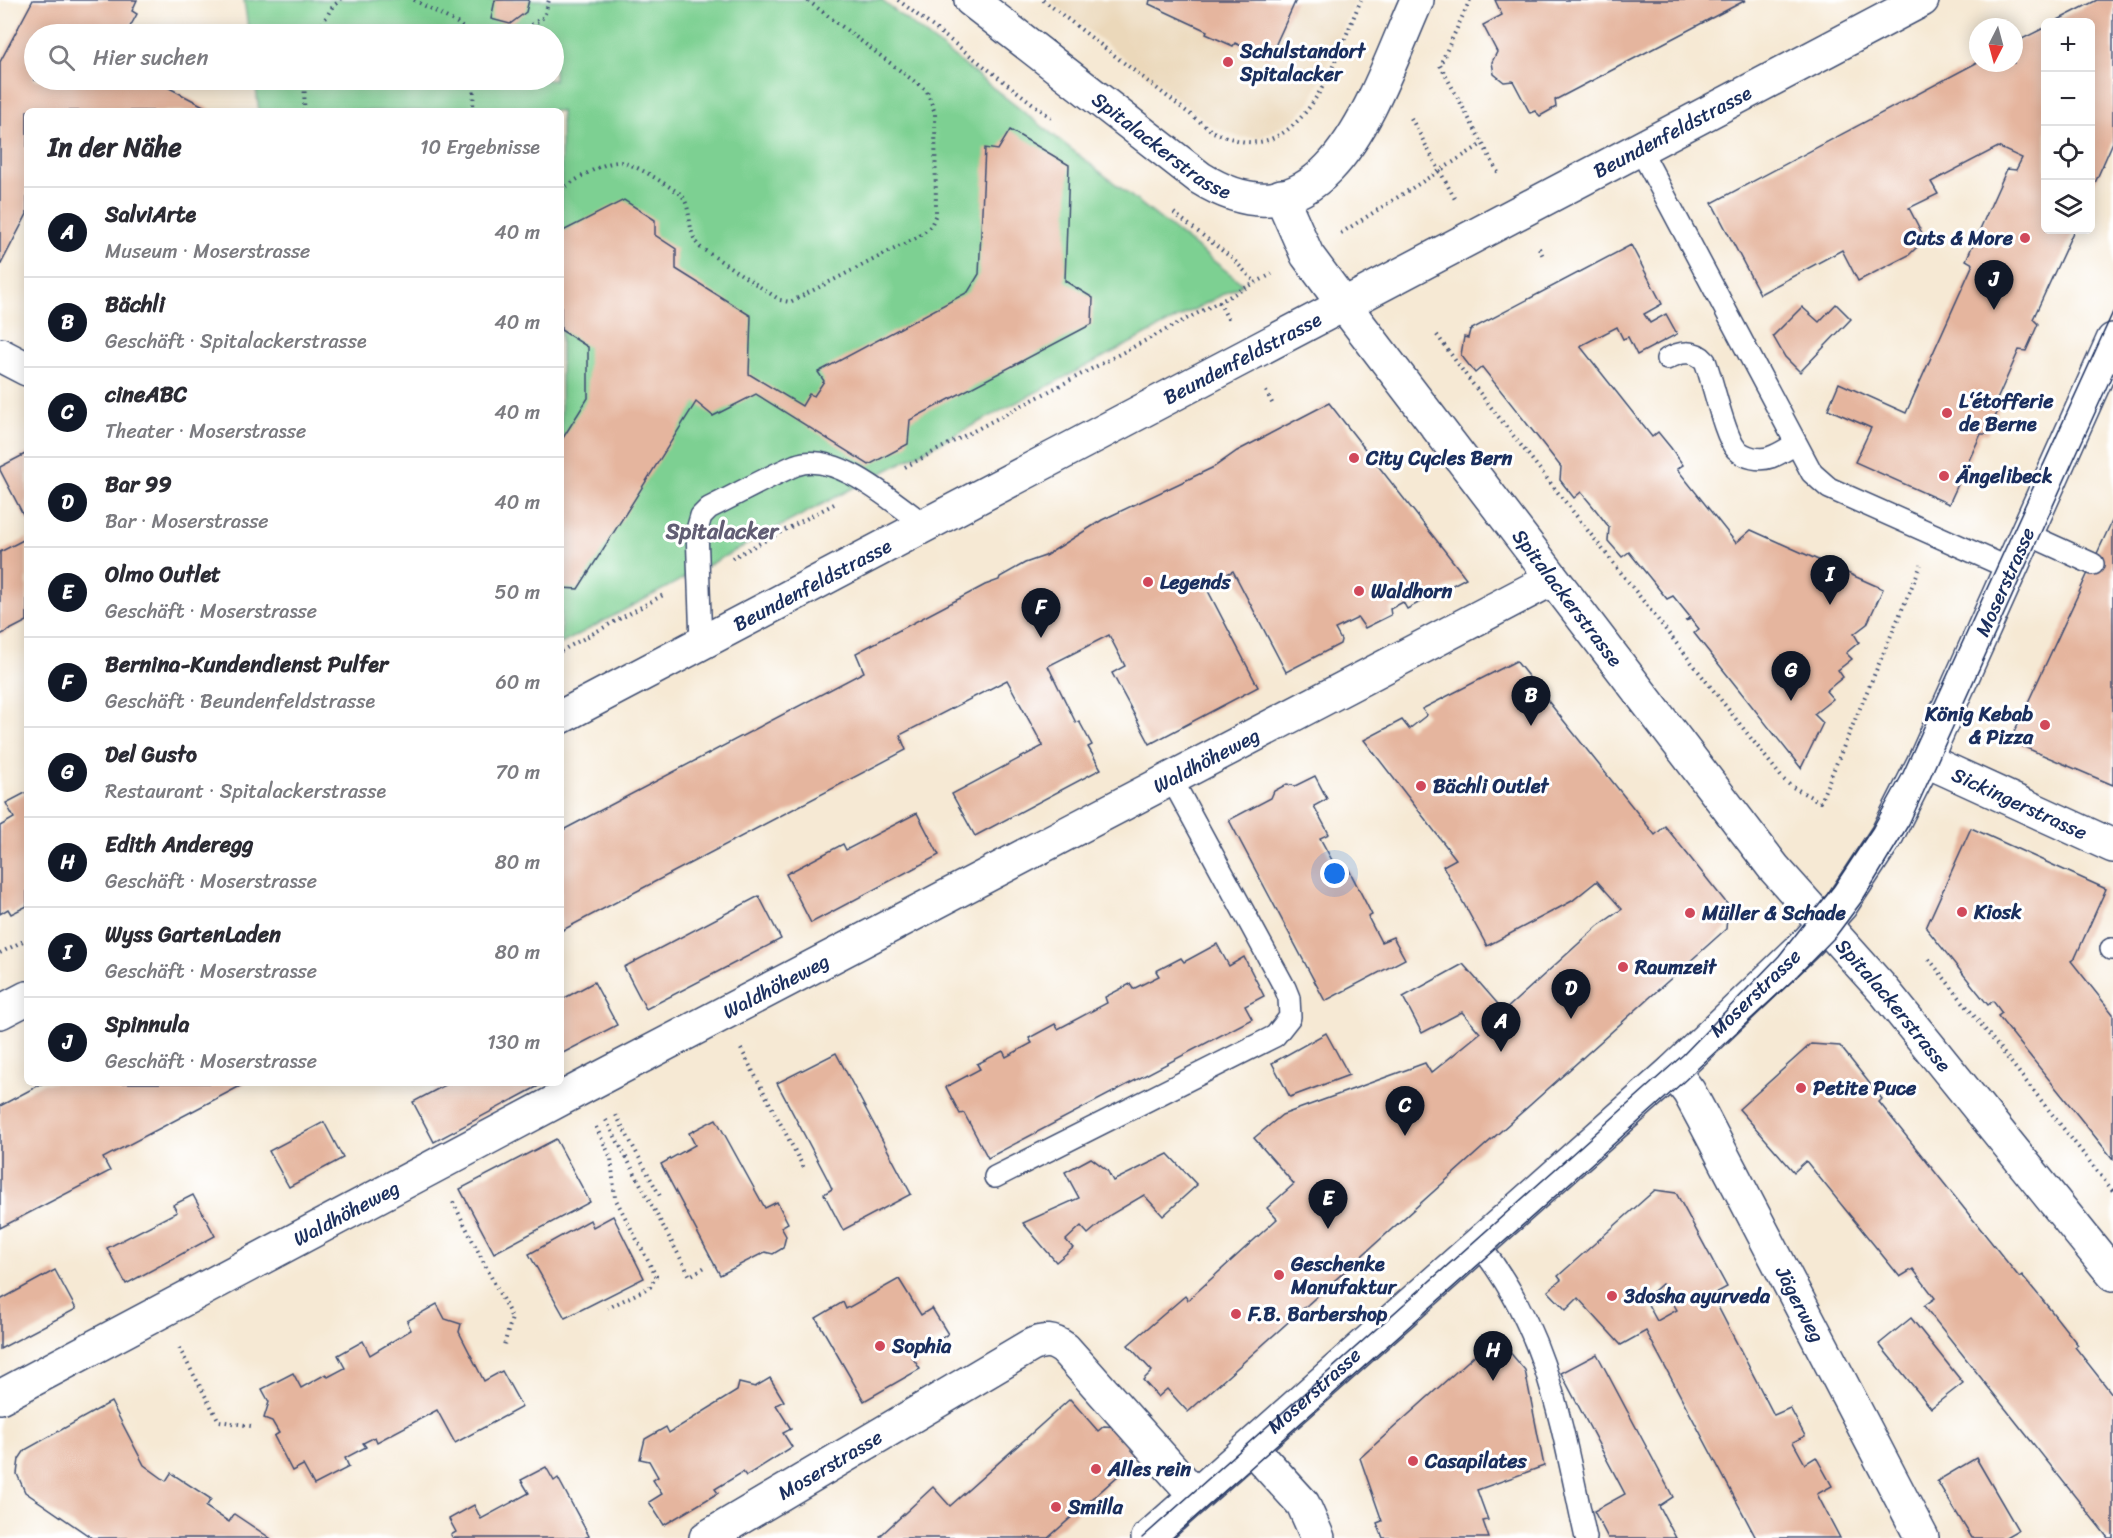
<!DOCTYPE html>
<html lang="de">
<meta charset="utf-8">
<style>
body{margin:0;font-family:Sriracha,sans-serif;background:#f7f7f7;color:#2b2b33}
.controls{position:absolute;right:18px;top:18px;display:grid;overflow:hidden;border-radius:9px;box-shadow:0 3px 15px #0003}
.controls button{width:54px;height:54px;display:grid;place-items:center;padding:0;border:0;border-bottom:2px solid #e1e1e2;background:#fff;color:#2b2b33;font:30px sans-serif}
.compass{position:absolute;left:1969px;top:18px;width:54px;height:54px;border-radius:50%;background:#fff;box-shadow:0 3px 15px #0003;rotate:186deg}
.you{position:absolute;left:1335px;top:874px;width:21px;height:21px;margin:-15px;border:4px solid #fff;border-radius:50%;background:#1a73e8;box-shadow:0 0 0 9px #1a73e833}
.badge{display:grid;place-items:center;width:39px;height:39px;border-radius:50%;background:#111827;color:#fff;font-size:20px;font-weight:700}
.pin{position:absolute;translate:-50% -50px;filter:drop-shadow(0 2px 3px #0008)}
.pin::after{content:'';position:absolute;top:32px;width:21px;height:18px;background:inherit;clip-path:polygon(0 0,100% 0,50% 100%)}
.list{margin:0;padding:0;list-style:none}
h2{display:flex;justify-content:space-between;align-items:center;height:78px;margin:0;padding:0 24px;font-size:26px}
h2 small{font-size:20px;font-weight:400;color:#7c7c81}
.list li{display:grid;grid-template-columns:39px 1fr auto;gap:18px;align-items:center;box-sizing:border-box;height:90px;padding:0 24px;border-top:2px solid #e1e1e2}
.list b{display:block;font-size:22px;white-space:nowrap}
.list p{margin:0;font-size:20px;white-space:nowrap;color:#7c7c81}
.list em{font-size:20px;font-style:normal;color:#7c7c81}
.icon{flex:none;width:33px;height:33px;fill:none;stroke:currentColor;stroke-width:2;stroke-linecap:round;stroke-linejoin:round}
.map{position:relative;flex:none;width:2113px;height:1538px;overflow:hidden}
.search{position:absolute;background:#fff;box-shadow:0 3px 15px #0003;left:24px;top:24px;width:540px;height:66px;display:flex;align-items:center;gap:15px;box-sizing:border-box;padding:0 21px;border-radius:33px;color:#7c7c81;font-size:22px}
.panel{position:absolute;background:#fff;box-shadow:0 3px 15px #0003;left:24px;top:108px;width:540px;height:978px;border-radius:9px}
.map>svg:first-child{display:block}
</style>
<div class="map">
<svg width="2113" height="1538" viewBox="0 0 2113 1538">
<rect width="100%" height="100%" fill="#fff"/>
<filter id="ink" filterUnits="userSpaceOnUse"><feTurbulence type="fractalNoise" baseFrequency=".0167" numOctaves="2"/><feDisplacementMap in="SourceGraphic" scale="12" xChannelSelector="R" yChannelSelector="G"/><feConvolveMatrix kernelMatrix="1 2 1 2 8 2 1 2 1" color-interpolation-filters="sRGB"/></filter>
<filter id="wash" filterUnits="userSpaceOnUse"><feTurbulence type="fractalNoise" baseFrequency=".008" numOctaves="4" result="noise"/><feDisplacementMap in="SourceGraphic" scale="24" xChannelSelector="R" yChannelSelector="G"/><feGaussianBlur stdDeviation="1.35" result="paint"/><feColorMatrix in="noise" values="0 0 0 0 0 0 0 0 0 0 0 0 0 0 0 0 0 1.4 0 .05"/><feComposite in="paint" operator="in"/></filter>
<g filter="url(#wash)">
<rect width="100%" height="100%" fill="#f6e9d4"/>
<polygon fill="#ebd8ba" points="1049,0 1356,0 1310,102 1295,119 1259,138 1238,137 1214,127"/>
<polygon fill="#7dd092" stroke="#4c8078" stroke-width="1.5" points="244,0 881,0 1243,284 811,510 561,644 561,111 259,111 255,80 554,80 554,34 249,34"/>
<g id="blocks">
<g fill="#e5b59e" fill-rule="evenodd">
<polygon points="33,0 137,0 132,11 137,14 126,34 34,34 34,80 154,80 213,111 27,111 27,214 0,266 0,62"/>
<polygon points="495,0 529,0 526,12 510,24 491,19"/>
<polygon points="1150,0 1296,0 1269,59 1235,43 1233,46 1206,34 1207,31 1149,4"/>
<polygon points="1495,0 1746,0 1555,100 1556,107 1540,116 1535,111 1530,113 1513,81 1504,82 1494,74 1492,62 1497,52 1483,25 1502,15"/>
<polygon points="2097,0 2113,0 2113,142 2091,192 2091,22 2054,22"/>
<polygon points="2046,27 2046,230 2074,230 2033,319 2038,324 2026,351 2019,350 1996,402 2000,406 1988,434 1981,434 1949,504 1855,462 1871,428 1828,409 1839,383 1906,413 1973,264 1966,260 1967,258 2007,169 2016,170 2022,158 1998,147 1931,182 1938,194 1909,208 1925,239 1909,255 1858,281 1842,250 1760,294 1712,203 1978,62 2014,63 2014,43"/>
<polygon points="1010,130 1069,165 1065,281 1093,298 1092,324 910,420 908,444 869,465 756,394 713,416 696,402 578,589 561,588 561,441 588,398 588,347 561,330 561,232 624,200 655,220 655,235 676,249 676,269 751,316 749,374 802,406 809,394 814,396 824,381 818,372 968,292 979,274 985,148 998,150"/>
<polygon points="1631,245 1662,304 1644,314 1650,323 1666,314 1677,334 1637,355 1628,337 1623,339 1617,327 1580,346 1652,437 1658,432 1671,448 1683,465 1677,469 1736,543 1751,530 1883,589 1867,624 1854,634 1859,642 1846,653 1852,659 1838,670 1843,677 1826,691 1833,699 1814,714 1823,723 1801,768 1694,633 1699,629 1691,619 1685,621 1690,617 1673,596 1667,599 1629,552 1622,557 1608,541 1609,527 1595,509 1581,492 1574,498 1560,480 1561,467 1543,444 1482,367 1475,373 1461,355 1464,337 1468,338 1470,330"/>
<polygon points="1836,304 1851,319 1800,372 1785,357 1773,336 1802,307 1819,322"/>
<polygon points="1329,403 1466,578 1407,609 1403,602 1390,609 1391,615 1365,628 1358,618 1335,629 1341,640 1340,644 1286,672 1233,571 1205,585 1258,687 1150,744 1112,673 1125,666 1109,635 1048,666 1076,723 1079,721 1092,745 1088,747 1101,769 975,836 952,794 1043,746 1007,680 900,735 906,750 561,931 561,831 864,672 856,653 985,585 999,580 1000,577 1025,563 1045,556 1102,520 1214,467 1237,451"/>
<polygon points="27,453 27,522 0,470 0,467"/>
<polygon points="2113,519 2113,785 2010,741"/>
<polygon points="27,538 27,621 0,635 0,552"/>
<polygon points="1516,661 1655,835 1665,826 1728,905 1726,929 1188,1412 1167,1389 1158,1397 1143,1380 1152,1371 1128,1345 1185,1296 1188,1300 1277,1219 1267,1208 1294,1184 1254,1138 1282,1115 1425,1063 1431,1073 1480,1033 1462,1012 1422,1033 1403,997 1463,964 1504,1011 1598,926 1622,909 1597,881 1572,901 1487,946 1443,866 1456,859 1364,740 1402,720 1409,729 1427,715 1422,709"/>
<polygon points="1315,776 1327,799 1314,806 1329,834 1320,838 1338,871 1348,868 1372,915 1368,917 1381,942 1393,937 1405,959 1325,1001 1229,820 1271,798 1274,791 1287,784 1295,786"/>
<polygon points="27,792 27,906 11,914 8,909 0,914 0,826 14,818 6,803"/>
<polygon points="917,813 939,855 811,923 786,874 843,844 846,850"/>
<polygon points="1971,828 2106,889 2075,958 2071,961 2113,1014 2113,1159 1998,1016 2002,1013 1993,1001 1988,1005 1926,928"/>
<polygon points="759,896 781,939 646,1009 624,967"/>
<polygon points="1217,944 1229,966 1244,957 1264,996 1245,1006 1252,1019 988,1158 964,1113 960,1114 946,1087 980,1069 977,1064 1003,1051 1006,1057 1032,1043 1029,1038 1055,1024 1058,1029 1107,1003 1105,997 1130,984 1133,989 1159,976 1156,971 1181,958 1184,962"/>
<polygon points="594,982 617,1025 561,1054 561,1000"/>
<polygon points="1326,1033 1349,1075 1290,1097 1272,1063"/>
<polygon points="1811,1044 1840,1046 1882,1099 1879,1102 2019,1277 2022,1275 2049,1308 2078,1345 2075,1347 2113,1395 2113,1538 2108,1538 1924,1306 1935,1298 1913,1269 1900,1277 1806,1161 1794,1172 1739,1109"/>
<polygon points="836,1053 911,1194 843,1230 824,1194 832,1189 827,1178 777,1083"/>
<polygon points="43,1083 246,1083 103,1158 110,1171 0,1228 0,1106"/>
<polygon points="449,1083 544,1083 434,1142 413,1102"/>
<polygon points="716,1119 765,1208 777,1202 788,1223 781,1227 786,1236 783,1248 773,1254 765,1252 720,1275 661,1164 695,1145 689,1133"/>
<polygon points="324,1122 343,1158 289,1187 269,1151"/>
<polygon points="556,1139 590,1202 494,1253 460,1189"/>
<polygon points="1168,1154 1197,1185 1163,1216 1144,1195 1110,1215 1088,1234 1081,1226 1066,1240 1073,1248 1056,1262 1023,1223 1079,1198 1065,1172 1091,1158 1107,1170 1113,1181"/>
<path d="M1655,1190L1676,1193L1727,1287L1712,1295L1774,1415L1790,1408L1805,1436L1793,1442L1805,1464L1816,1457L1832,1486L1817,1494L1840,1538H1756L1646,1331L1621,1345L1578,1298L1566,1310L1548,1291L1561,1280L1558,1276ZM1662,1284L1677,1310L1657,1321L1645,1299Z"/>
<polygon points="193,1195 215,1236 126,1284 107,1248 177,1212 173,1205"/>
<polygon points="613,1216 644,1278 565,1318 529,1254 590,1220 593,1227"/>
<polygon points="55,1270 76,1309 0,1349 0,1300"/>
<polygon points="899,1279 921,1315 932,1308 948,1334 912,1357 920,1369 864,1401 816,1318 843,1302 846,1309"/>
<polygon points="437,1304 445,1319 461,1324 459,1332 484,1381 502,1371 522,1407 455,1443 437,1410 377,1442 375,1437 363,1443 366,1447 345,1458 349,1467 314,1485 303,1465 292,1471 274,1436 279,1433 272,1421 264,1418 269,1402 262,1389 293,1373 301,1388 326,1374 328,1377 345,1368 338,1355 363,1341 370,1355 411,1330 407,1321"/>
<polygon points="1911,1318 1963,1383 1931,1408 1879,1344"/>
<polygon points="1496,1336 1525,1370 1544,1466 1477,1490 1488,1520 1483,1521 1489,1538 1383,1538 1377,1523 1382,1521 1360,1458"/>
<polygon points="1597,1354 1673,1497 1659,1506 1676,1538 1608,1538 1594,1511 1625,1494 1561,1373"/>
<polygon points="770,1378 784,1401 776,1405 791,1429 783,1433 792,1447 746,1476 743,1472 715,1489 718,1493 664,1525 649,1502 662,1494 653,1480 658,1477 649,1461 640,1459 645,1439 666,1427 669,1433 737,1391 739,1383 755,1387"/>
<polygon points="1070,1399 1098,1431 1104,1426 1118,1427 1140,1453 1128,1464 1129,1466 1048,1538 882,1538 880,1536 933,1487 950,1506"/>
<polygon points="111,1402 144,1465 166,1481 171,1473 211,1499 206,1507 229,1522 234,1514 270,1538 92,1538 25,1492 17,1474 19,1459 25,1450"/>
<polygon points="1976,1458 2018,1530 2004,1538 1972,1538 1937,1481"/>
<polygon points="546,1467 554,1481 558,1478 589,1536 584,1538 453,1538 451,1535 456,1532 449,1519 474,1505 481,1519 529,1493 521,1480"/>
</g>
</g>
</g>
<g filter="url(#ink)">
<use href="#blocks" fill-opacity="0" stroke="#3c4b70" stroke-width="1.5"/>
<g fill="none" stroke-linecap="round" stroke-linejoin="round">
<defs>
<g id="lane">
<polyline points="1640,149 1812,473 1829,488 2011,569"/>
<path d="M1667,359C1679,352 1694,349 1705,361C1713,381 1724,436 1736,449C1745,458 1760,461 1771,457C1780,454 1788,448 1796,444"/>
<polyline points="2027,534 2093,564"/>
<path d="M701,643L697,530L701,516L709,508C738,494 767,477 796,465C836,450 894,503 925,525"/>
<polyline points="2111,949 2113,949"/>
<polyline points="995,1177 1275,1036 1290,1017 1289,998 1285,988 1171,778"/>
<path d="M1479,1245C1550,1333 1562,1431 1586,1538"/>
</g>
<g id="street">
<path id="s1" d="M971,0L1200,178C1330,259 1377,88 1417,0"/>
<path id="s2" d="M1281,196L1307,255L1344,305L1774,868L1885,992L2113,1274"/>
<polyline points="0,355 27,369"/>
<path id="s3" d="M561,717L1922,0"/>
<path id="s4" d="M1925,760L2113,846"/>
<polyline points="0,1012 27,998"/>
<path id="s5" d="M1673,1071L1689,1092L1703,1118L1922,1538"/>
<path id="s6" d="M0,1397L587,1085L1552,579"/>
<polyline points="1251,1447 1303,1504 1318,1538"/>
<path id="s7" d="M706,1538L1030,1346C1044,1339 1053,1340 1065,1349L1195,1495"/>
</g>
<g id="secondary">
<path id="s8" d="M1148,1538L1673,1071L1809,941L1841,905L1887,835L1925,760L2113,340"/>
</g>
</defs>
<use href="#lane" stroke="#3c4b70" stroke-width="24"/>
<use href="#street" stroke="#3c4b70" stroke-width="36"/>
<use href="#secondary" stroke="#3c4b70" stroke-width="36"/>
<g stroke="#3c4b70" stroke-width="4" stroke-dasharray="1.5 4.5" stroke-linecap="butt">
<polyline points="414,0 457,23 470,34"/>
<polyline points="898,0 1054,120"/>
<path d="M1043,0L1213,132C1227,137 1243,144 1259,142C1316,133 1340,46 1361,0"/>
<polyline points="1470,0 1440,65 1500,176"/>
<polyline points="316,34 333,6 341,0"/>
<polyline points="516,34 544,17 549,0"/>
<polyline points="304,111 305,80"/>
<polyline points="473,111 474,80"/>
<polyline points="1411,118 1456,201"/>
<path d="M561,189C577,180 598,164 617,162C633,161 667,186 681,194C694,211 685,233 701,248L780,300L790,302L918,237L931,226L936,214L935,113L927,91L807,0"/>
<polyline points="1174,213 1233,259 1256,283"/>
<polyline points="1341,233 1482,144"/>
<polyline points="1539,248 1544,258"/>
<polyline points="1219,302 1229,321"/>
<polyline points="1437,335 1468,378 1783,779 1791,786 1820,802 1921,565"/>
<polyline points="1266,391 1274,407"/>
<polyline points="905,467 1272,274"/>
<polyline points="732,558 834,504"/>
<polyline points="561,651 665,594"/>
<polyline points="0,953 27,939"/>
<polyline points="1929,959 2113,1191"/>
<polyline points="741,1049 805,1170"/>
<polyline points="616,1115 660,1196"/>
<polyline points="606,1120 690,1276 705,1267"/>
<polyline points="596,1127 611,1158 615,1198 656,1276 650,1287 608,1308"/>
<polyline points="453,1202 512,1318 504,1345"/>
<polyline points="179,1348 219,1421 251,1426"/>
</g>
<use href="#lane" stroke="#fff" stroke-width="21"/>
<use href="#street" stroke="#fff" stroke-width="33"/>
<use href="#secondary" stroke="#fff" stroke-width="33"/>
<g stroke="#1b2f5e" stroke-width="1.5">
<polyline points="1142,1538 1683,1055 1779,956 1834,886 1873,827 1902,775 2113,312"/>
<polyline points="1172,1538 1682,1083 1792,981 1835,937 1862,901 1909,824 2113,373"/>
</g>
</g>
</g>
<g fill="#d1495b" stroke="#fff" stroke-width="2">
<circle cx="1228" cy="62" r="6"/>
<circle cx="2025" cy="238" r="6"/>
<circle cx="1947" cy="413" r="6"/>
<circle cx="1354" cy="458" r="6"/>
<circle cx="1944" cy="476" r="6"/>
<circle cx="1148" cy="582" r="6"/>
<circle cx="1359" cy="591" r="6"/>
<circle cx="2045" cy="725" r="6"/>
<circle cx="1421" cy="786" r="6"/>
<circle cx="1962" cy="912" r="6"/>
<circle cx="1690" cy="913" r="6"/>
<circle cx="1623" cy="967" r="6"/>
<circle cx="1801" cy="1088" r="6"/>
<circle cx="1279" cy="1275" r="6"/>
<circle cx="1612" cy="1296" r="6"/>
<circle cx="1236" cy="1314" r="6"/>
<circle cx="880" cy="1346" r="6"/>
<circle cx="1413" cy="1461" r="6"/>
<circle cx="1096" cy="1469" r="6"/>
<circle cx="1056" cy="1507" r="6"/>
</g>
<g text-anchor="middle" stroke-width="6" stroke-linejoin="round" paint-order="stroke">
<g font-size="20" font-weight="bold" fill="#1b2f5e" stroke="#fff" text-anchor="start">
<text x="1240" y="58">Schulstandort<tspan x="1240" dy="23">Spitalacker</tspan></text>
<text x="2013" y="245" text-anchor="end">Cuts &amp; More</text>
<text x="1959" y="408">L‘étofferie<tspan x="1959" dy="23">de Berne</tspan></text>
<text x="1366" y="465">City Cycles Bern</text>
<text x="1956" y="483">Ängelibeck</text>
<text x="1160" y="589">Legends</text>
<text x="1371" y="598">Waldhorn</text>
<text x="2033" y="721" text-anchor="end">König Kebab<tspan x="2033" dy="23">&amp; Pizza</tspan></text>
<text x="1433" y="793">Bächli Outlet</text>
<text x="1974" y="919">Kiosk</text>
<text x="1702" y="920">Müller &amp; Schade</text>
<text x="1635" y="974">Raumzeit</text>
<text x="1813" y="1095">Petite Puce</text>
<text x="1291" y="1271">Geschenke<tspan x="1291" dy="23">Manufaktur</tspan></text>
<text x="1624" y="1303">3dosha ayurveda</text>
<text x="1248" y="1321">F.B. Barbershop</text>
<text x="892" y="1353">Sophia</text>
<text x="1425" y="1468">Casapilates</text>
<text x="1108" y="1476">Alles rein</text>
<text x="1068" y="1514">Smilla</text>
</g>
<g font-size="20" fill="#1b2f5e" stroke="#fff">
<text dy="7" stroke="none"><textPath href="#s3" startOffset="1256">Beundenfeldstrasse</textPath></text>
<text dy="7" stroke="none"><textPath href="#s1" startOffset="240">Spitalackerstrasse</textPath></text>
<text dy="7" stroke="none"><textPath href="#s3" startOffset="770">Beundenfeldstrasse</textPath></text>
<text dy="7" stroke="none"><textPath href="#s8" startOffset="1302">Moserstrasse</textPath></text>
<text dy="7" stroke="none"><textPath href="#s3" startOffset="284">Beundenfeldstrasse</textPath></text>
<text dy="7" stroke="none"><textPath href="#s2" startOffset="495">Spitalackerstrasse</textPath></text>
<text dy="7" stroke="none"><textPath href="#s6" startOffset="1364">Waldhöheweg</textPath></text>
<text dy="7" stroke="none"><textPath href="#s4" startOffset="104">Sickingerstrasse</textPath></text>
<text dy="7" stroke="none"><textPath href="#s6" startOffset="878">Waldhöheweg</textPath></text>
<text dy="7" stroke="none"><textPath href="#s8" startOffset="816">Moserstrasse</textPath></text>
<text dy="7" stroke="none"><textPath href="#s2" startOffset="1017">Spitalackerstrasse</textPath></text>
<text dy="7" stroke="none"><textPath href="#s6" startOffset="392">Waldhöheweg</textPath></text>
<text dy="7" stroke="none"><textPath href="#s5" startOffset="266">Jägerweg</textPath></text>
<text dy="7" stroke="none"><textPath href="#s8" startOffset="222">Moserstrasse</textPath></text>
<text dy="7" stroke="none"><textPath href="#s7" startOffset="144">Moserstrasse</textPath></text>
</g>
<g font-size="22" font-weight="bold" fill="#625e74" stroke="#fff">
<text x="722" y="539">Spitalacker</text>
</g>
</g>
</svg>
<div class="controls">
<button>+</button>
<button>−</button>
<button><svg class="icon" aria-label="locate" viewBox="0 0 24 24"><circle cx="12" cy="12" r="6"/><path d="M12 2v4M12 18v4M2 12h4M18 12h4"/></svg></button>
<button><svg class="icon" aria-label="layers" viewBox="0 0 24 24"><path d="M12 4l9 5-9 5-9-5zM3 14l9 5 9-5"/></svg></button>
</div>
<svg class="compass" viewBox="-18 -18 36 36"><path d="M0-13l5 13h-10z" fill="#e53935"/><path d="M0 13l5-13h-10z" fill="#7c7c81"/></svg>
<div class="you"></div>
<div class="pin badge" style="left:1501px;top:1052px">A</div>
<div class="pin badge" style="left:1531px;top:726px">B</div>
<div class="pin badge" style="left:1405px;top:1136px">C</div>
<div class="pin badge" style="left:1571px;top:1019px">D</div>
<div class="pin badge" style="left:1328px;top:1229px">E</div>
<div class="pin badge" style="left:1041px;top:638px">F</div>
<div class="pin badge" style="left:1791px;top:701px">G</div>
<div class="pin badge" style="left:1493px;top:1381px">H</div>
<div class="pin badge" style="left:1830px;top:605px">I</div>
<div class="pin badge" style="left:1994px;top:310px">J</div>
<div class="search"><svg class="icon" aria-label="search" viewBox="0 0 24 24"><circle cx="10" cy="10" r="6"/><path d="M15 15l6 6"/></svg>Hier suchen</div>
<section class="panel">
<h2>In der Nähe<small>10 Ergebnisse</small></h2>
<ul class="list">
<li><span class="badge">A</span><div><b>SalviArte</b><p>Museum · Moserstrasse</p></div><em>40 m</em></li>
<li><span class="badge">B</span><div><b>Bächli</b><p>Geschäft · Spitalackerstrasse</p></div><em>40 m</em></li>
<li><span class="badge">C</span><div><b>cineABC</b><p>Theater · Moserstrasse</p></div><em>40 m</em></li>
<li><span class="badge">D</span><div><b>Bar 99</b><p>Bar · Moserstrasse</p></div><em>40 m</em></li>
<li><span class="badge">E</span><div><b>Olmo Outlet</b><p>Geschäft · Moserstrasse</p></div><em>50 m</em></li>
<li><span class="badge">F</span><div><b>Bernina-Kundendienst Pulfer</b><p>Geschäft · Beundenfeldstrasse</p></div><em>60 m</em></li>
<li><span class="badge">G</span><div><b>Del Gusto</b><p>Restaurant · Spitalackerstrasse</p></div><em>70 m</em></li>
<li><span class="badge">H</span><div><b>Edith Anderegg</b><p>Geschäft · Moserstrasse</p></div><em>80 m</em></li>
<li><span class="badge">I</span><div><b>Wyss GartenLaden</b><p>Geschäft · Moserstrasse</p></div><em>80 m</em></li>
<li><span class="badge">J</span><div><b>Spinnula</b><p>Geschäft · Moserstrasse</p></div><em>130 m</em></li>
</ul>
</section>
</div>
